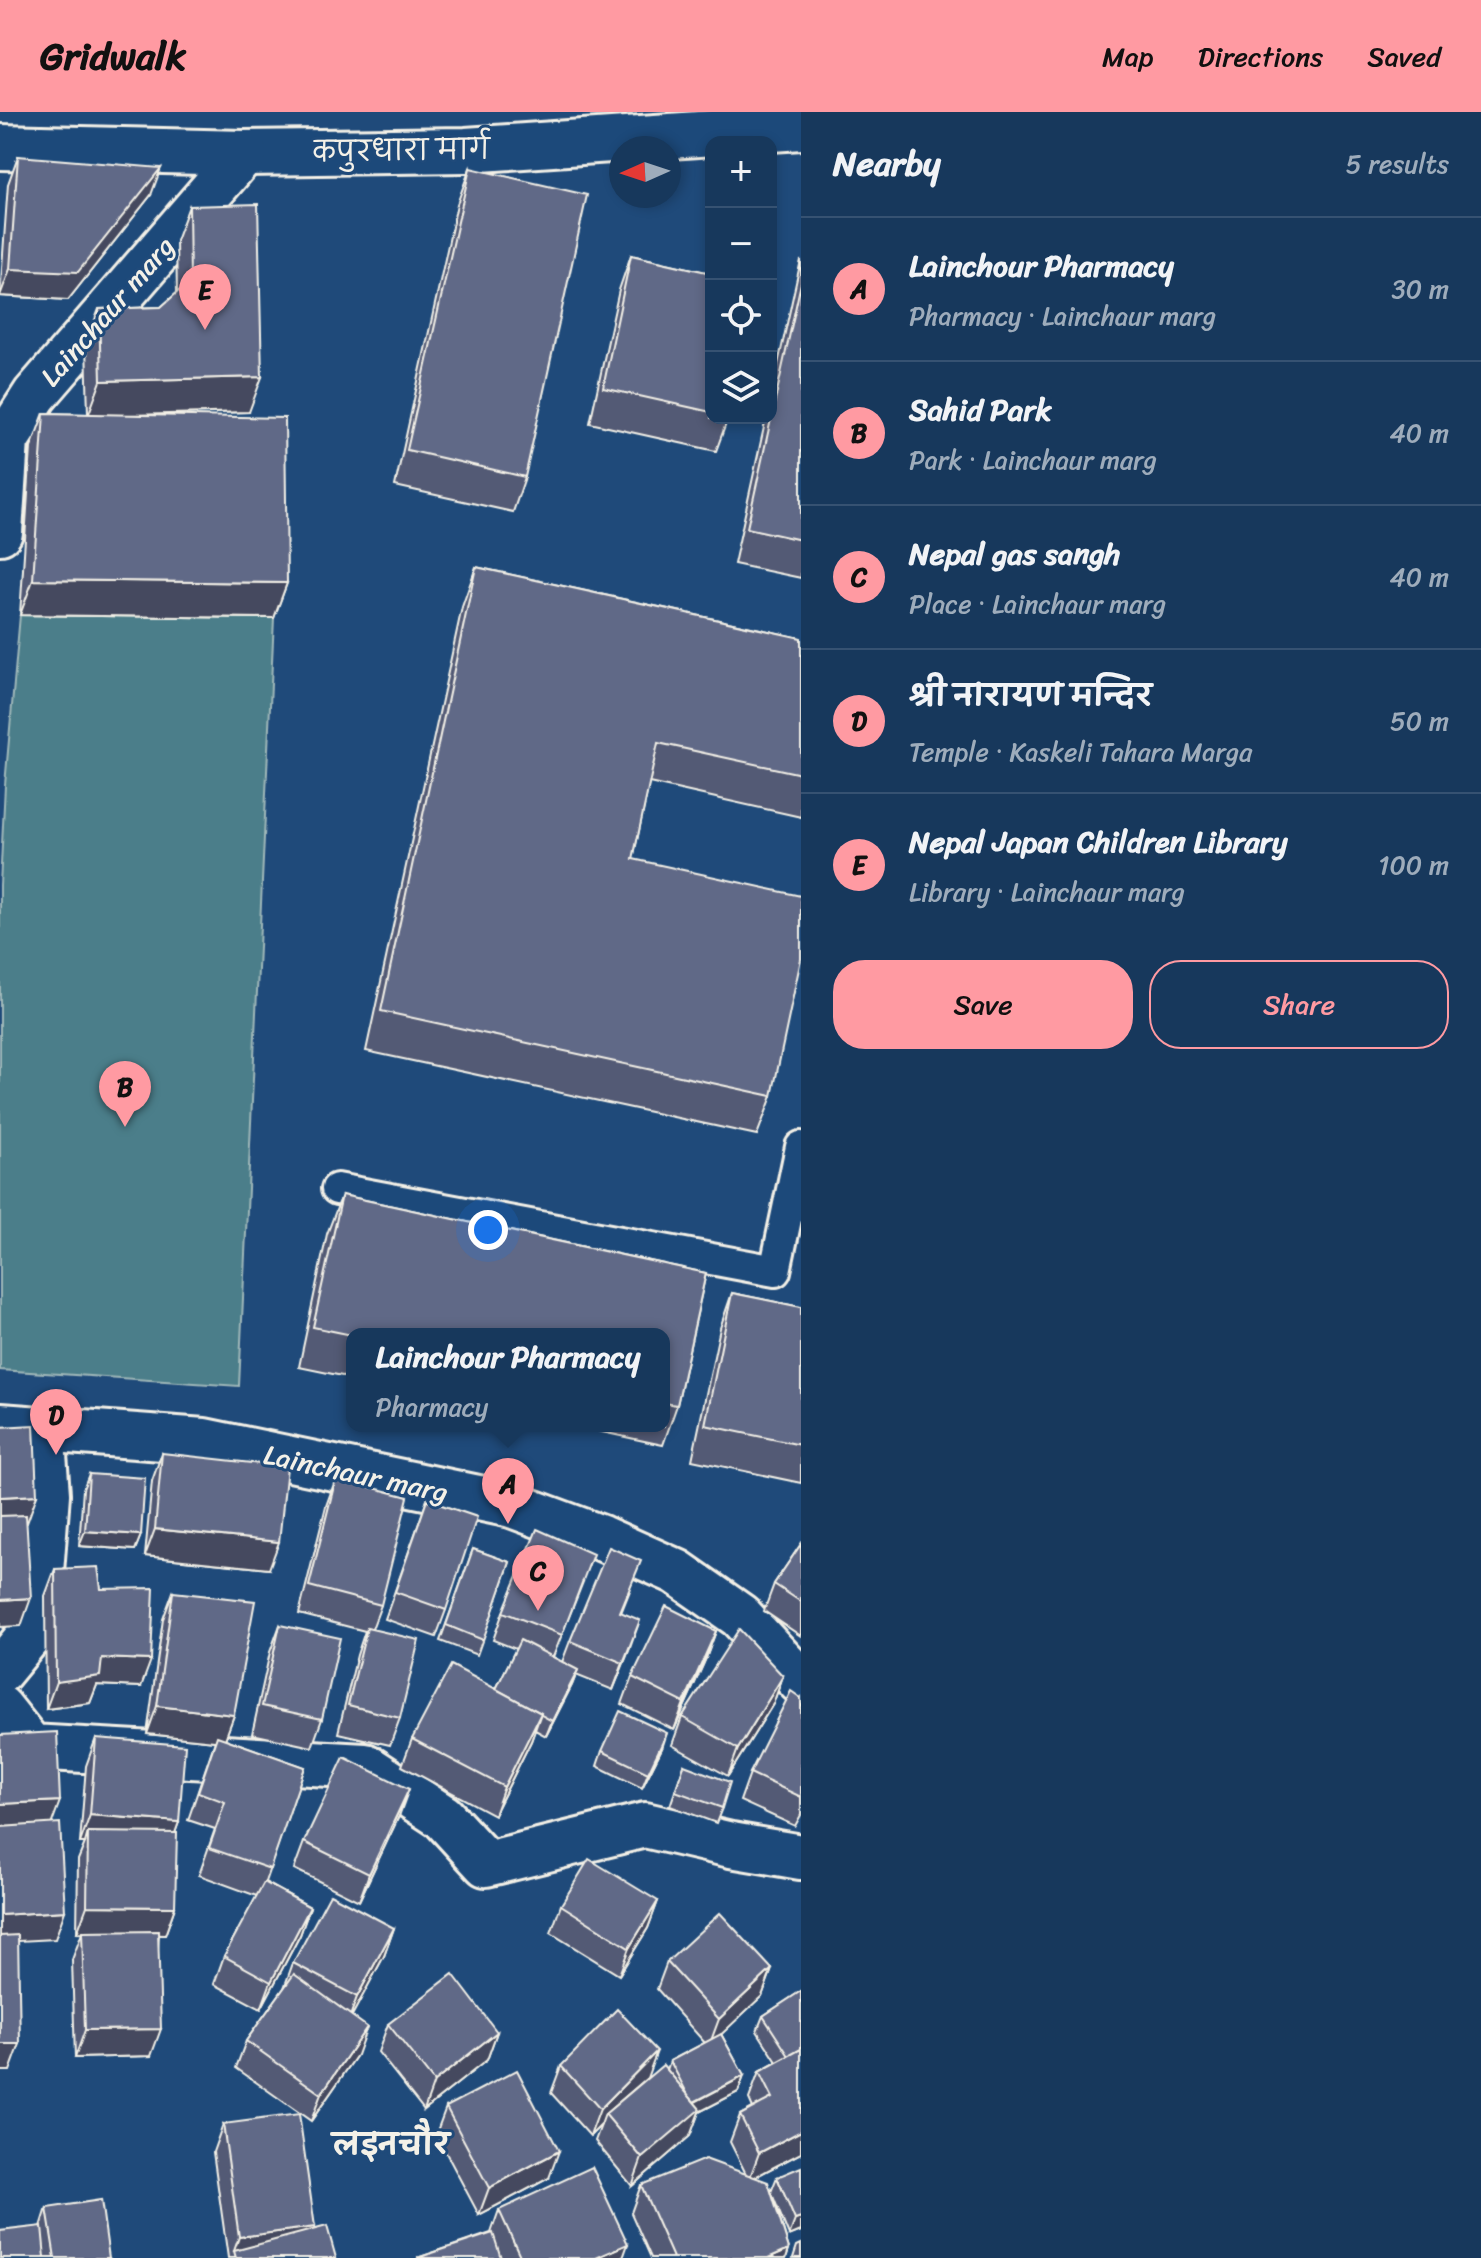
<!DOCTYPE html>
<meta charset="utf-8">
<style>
body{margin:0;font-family:Sriracha,"Playpen Sans Deva",sans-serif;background:#244365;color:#f1f3f6}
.controls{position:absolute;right:24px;top:24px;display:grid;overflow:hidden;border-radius:16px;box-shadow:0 4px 12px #0003}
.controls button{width:72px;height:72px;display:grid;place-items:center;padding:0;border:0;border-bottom:2px solid #365272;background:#17385c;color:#f1f3f6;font:40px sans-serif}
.compass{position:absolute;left:609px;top:24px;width:72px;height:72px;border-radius:50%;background:#17385c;box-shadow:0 4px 12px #0003;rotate:267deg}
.you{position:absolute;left:488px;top:1118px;width:28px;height:28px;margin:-20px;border:6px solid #fff;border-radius:50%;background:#1a73e8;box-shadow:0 0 0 12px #1a73e833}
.badge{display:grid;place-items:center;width:52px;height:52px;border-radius:50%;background:#ff9aa2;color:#111;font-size:26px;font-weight:700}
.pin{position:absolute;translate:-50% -66px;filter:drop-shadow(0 2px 4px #0008)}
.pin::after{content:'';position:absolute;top:42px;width:28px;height:24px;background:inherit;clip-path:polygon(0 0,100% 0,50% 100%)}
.popup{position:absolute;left:346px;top:1216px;width:324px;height:104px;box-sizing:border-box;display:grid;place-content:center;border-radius:16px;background:#17385c;filter:drop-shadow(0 2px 6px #0005);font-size:26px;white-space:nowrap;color:#9eacbb}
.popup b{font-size:30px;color:#f1f3f6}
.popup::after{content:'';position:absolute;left:50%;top:100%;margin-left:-16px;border:16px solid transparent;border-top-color:#17385c}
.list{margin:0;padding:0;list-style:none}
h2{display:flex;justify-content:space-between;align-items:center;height:104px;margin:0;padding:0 32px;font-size:34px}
h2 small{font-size:26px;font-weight:400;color:#9eacbb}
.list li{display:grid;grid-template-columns:52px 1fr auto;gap:24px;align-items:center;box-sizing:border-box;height:144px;padding:0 32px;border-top:2px solid #365272}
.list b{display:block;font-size:30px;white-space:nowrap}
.list p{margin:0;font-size:26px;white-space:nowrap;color:#9eacbb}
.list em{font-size:26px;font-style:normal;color:#9eacbb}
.actions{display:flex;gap:16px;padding:24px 32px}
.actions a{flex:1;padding:18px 0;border:2px solid #ff9aa2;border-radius:32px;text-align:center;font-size:28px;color:#ff9aa2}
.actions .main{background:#ff9aa2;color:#111}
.icon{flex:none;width:44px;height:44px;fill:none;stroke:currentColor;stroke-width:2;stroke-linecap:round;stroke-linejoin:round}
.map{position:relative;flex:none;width:801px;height:2146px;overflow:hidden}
header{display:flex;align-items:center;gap:48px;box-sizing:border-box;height:112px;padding:0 40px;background:#ff9aa2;color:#111}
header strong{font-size:38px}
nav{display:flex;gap:44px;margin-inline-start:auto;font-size:28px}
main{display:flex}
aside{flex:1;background:#17385c}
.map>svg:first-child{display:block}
</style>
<header>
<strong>Gridwalk</strong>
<nav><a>Map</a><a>Directions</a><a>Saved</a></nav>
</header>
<main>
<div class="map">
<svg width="801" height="2146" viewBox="0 0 801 2146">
<rect width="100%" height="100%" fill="#1f4a7a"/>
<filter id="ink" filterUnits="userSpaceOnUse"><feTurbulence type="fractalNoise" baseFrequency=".0125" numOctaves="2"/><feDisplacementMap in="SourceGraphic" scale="16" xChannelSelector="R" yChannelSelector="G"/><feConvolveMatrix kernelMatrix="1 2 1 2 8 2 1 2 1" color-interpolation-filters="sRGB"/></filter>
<g filter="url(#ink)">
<polygon fill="#4c7e8a" stroke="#a0b8b9" stroke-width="2" points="20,503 274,506 239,1274 0,1258 0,773 5,673"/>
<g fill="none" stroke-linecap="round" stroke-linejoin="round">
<defs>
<polyline id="lane" points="337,1077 775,1159 801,1035"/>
<g id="street">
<polyline points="0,1559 28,1525 41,1460 47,1382 42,1317"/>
<polyline points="0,1596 31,1635 365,1654 443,1705 486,1752 645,1713 731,1733 801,1745"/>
</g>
<g id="secondary">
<polyline points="0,35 244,41 466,38 801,15"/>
<polyline points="0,420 6,328 35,283 244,41"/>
<polyline points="0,1314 204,1329 512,1393 601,1426 677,1460 740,1504 801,1570"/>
</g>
</defs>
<use href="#lane" stroke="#f4f1e8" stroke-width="36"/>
<use href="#street" stroke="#f4f1e8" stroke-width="50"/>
<use href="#secondary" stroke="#f4f1e8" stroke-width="50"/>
<use href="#lane" stroke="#1f4a7a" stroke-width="30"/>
<use href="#street" stroke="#1f4a7a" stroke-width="44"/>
<use href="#secondary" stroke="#1f4a7a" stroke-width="44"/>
</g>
<g fill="#535a74" stroke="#f4f1e8" stroke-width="2">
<polygon points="18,44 151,83 68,188 0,184 8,72"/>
<polygon points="470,56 525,365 513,400 395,374 457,92"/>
<polygon points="189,94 249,300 139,303 287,471 274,506 20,503 31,336 44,301 88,302 86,232 99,197 161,195 177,181 176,129"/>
<polygon points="631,143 711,161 711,306 728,306 716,339 590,311 619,178"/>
<polygon points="801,148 801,466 734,452 766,306 771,306 771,284"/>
<polygon points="476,455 801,526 801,705 649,671 633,747 772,984 757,1023 366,939 462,495"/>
<polygon points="342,1083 706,1161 677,1293 663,1333 574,1314 664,1314 664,1222 352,1222 352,1266 299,1255 327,1122"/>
<polygon points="732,1181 801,1195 801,1371 692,1348 720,1216"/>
<polygon points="162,1341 269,1457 145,1444 152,1369"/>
<polygon points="89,1362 141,1423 135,1438 79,1434 83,1377"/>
<polygon points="336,1366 381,1493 372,1517 400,1606 390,1633 338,1621 357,1543 365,1519 299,1502 326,1394"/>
<polygon points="427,1388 446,1498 436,1525 385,1507"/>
<polygon points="801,1432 801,1524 764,1499 774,1472"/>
<polygon points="473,1437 510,1450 477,1543 440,1529"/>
<polygon points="55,1457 101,1477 141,1575 97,1573 90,1591 46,1597 45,1484"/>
<polygon points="583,1470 553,1545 562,1550 570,1529 631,1476 621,1501 630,1536 613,1578 576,1563 572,1573 546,1624 535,1618 531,1629 494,1703 402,1654 412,1627 496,1577 516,1537 493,1528 503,1500"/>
<polygon points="173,1480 234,1603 225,1627 305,1655 265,1770 310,1795 300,1823 261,1897 214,1872 224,1844 257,1784 199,1763 215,1717 188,1708 215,1629 147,1622 163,1507"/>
<polygon points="280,1513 322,1607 312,1635 252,1622 270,1540"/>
<polygon points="716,1519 706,1546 674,1618 622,1592 632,1565"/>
<polygon points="783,1564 773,1592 728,1664 672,1633 682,1605"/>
<polygon points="801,1586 801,1703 795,1714 740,1689 750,1661"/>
<polygon points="96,1626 179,1710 175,1721 175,1795 165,1823 159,1823 151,1944 75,1946 72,1848 82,1821 77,1821 78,1748 85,1731 80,1731 86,1654"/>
<polygon points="662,1636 642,1676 597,1654 602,1639"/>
<polygon points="684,1653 722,1696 716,1711 670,1694"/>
<polygon points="399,1704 359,1789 294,1757 304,1730"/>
<polygon points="658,1789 648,1816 619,1863 551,1821 561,1793"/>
<polygon points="394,1816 384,1844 351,1904 357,1943 311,2009 236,1956 246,1929 284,1876 293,1851"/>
<polygon points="667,1850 772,1857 762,1884 721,1922 744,1964 738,1980 699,2000 690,2024 632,2074 595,2029 601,2013 590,2024 551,1981 561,1954 647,1966 667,1958 670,1949 705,1931 657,1877"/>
<polygon points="801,1879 801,2041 755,2065 771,2080 777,2065 801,2119 789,2124 772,2082 789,2137 786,2146 651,2146 631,2101 641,2073 746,2062 730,2030 740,2003 753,1996 749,1987 759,1960 777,1950 757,1919 763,1904"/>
<polygon points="388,1912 497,1920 487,1948 424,1998 378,1940"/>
<polygon points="446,1995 549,2066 479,2103 436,2022"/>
<polygon points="223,2012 314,2117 336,2146 228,2146 213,2040"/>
<polygon points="47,2096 109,2146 0,2146 41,2115"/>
<polygon points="499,2098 623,2146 417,2146 491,2121"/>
<polygon points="801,2132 801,2146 793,2146 797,2134"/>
</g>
<g fill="#444a5e" stroke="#f4f1e8" stroke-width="2">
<polygon points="161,56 151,83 68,188 0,184 10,157"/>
<polygon points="262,265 249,300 88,304 101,269"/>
<polygon points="33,468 287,471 274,506 20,503"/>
<polygon points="37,1383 27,1411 0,1412 0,1385"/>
<polygon points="155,1417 279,1430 269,1457 145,1444"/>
<polygon points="85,1419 141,1423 135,1438 79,1434"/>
<polygon points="31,1486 21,1514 0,1515 0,1488"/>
<polygon points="640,1508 630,1536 613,1578 623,1551"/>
<polygon points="716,1519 706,1546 674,1618 684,1591"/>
<polygon points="102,1546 151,1548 141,1575 97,1573 90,1591 46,1597 56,1570"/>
<polygon points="578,1558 572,1573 546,1624 552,1609"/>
<polygon points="783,1564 773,1592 728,1664 738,1637"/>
<polygon points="157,1594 234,1603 224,1630 147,1622"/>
<polygon points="541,1601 531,1629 494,1703 504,1675"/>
<polygon points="667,1621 662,1636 642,1676 648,1661"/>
<polygon points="409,1677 399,1704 359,1789 369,1762"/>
<polygon points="60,1689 50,1716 0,1719 0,1692"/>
<polygon points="90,1703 179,1710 169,1738 88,1720 85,1731 80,1731"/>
<polygon points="658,1789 648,1816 619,1863 629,1836"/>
<polygon points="87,1794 175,1795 165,1823 77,1821"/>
<polygon points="310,1795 300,1823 261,1897 271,1870"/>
<polygon points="65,1799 55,1827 0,1830 0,1803"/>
<polygon points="394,1816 384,1844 347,1913 357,1885"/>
<polygon points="772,1857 762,1884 709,1934 719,1907"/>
<polygon points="367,1915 357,1943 311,2009 321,1982"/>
<polygon points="161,1917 151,1944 75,1946 85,1918"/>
<polygon points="497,1920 487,1948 424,1998 434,1970"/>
<polygon points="0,1932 20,1932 10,1959 0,1959"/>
<polygon points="657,1939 647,1966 605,2002 601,2013 590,2024 600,1997"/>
<polygon points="744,1964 738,1980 699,2000 690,2024 632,2074 642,2046 693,1991"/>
<polygon points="801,2019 801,2041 749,2068 759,2041"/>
<polygon points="559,2039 549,2066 479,2103 489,2076"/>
<polygon points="801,2106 801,2119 789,2124 795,2108"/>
<polygon points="315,2115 305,2142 234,2139 239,2125"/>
<polygon points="628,2132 623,2146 596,2146"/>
<polygon points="789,2137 786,2146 768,2146"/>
</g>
<g fill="#616987" stroke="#f4f1e8" stroke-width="2">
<polygon points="18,44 161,56 78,160 10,157"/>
<polygon points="470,56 587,83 525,365 407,338"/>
<polygon points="258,92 262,265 101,269 99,197 161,195 190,169 189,94"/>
<polygon points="631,143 711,161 711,300 603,276"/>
<polygon points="801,171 801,428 747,416"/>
<polygon points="44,301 285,306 287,471 33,468"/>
<polygon points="476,455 801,526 801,662 658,631 633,747 801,784 801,847 772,984 381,899"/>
<polygon points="342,1083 706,1161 677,1293 664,1291 664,1222 352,1222 352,1223 313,1215"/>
<polygon points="732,1181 801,1195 801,1333 705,1313"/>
<polygon points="34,1313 37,1383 0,1385 0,1315"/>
<polygon points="162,1341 287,1355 279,1430 155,1417"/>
<polygon points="89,1362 145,1366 141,1423 85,1419"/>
<polygon points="336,1366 408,1385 381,1493 309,1474"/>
<polygon points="427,1388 477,1405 446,1498 395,1480"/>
<polygon points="26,1403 31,1486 0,1488 0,1404"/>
<polygon points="537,1417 593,1442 562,1523 503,1500"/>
<polygon points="801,1432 801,1490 774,1472"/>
<polygon points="609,1435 641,1449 620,1500 640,1508 623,1551 570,1529"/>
<polygon points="473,1437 510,1450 483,1528 446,1513"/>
<polygon points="98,1455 101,1477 154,1476 151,1548 102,1546 100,1564 56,1570 55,1457"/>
<polygon points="173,1480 255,1489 234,1603 157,1594"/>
<polygon points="666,1494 716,1519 684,1591 632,1565"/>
<polygon points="280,1513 340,1526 322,1607 262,1594"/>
<polygon points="367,1516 419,1528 400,1606 348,1593"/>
<polygon points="739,1517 783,1564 738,1637 682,1605"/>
<polygon points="520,1528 578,1558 552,1609 541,1603 541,1601 496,1577"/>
<polygon points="451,1553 541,1601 504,1675 412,1627"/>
<polygon points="791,1579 801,1586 801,1685 750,1661"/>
<polygon points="620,1599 667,1621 648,1661 602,1639"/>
<polygon points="57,1620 60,1689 0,1692 0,1623"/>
<polygon points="217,1624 305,1655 270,1757 209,1736 225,1690 198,1680"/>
<polygon points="96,1626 185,1633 179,1710 90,1703"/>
<polygon points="344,1645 409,1677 369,1762 304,1730"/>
<polygon points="684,1653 730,1670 722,1696 675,1679"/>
<polygon points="60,1711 65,1799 0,1803 0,1715"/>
<polygon points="88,1720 177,1721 175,1795 87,1794"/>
<polygon points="589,1747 658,1789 629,1836 561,1793"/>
<polygon points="264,1770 310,1795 271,1870 224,1844"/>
<polygon points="330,1782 394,1816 357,1885 293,1851"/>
<polygon points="720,1801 772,1857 719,1907 667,1850"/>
<polygon points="158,1819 161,1917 85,1918 82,1820"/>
<polygon points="18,1823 20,1932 0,1932 0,1824"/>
<polygon points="294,1862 367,1915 321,1982 246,1929"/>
<polygon points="453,1862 497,1920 434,1970 388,1912"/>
<polygon points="801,1879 801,1937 789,1944 763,1904"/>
<polygon points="617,1897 657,1939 600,1997 561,1954"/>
<polygon points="721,1922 744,1964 694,1990 688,1983 670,1949"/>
<polygon points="801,1937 801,2019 759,2041 740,2003 772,1986 759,1960"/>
<polygon points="663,1953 700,1997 642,2046 605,2002"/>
<polygon points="517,1958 559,2039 489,2076 446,1995"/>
<polygon points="299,2002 315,2115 239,2125 223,2012"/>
<polygon points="705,2047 768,2070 789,2137 768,2146 673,2146 641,2073"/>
<polygon points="592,2055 628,2132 596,2146 521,2146 499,2098"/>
<polygon points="801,2055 801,2106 795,2108 777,2065"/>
<polygon points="101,2088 109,2146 55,2146 47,2096"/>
<polygon points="42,2114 45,2146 0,2146 0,2119"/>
<polygon points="327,2114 336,2146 236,2146 234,2139"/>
<polygon points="493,2121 501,2146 417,2146"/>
</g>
</g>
<g text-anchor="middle" stroke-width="6" stroke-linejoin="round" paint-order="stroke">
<g font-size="28" fill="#f4f1e8" stroke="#1f4a7a">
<text transform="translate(401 38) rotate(-1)" y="10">कपुरधारा मार्ग</text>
<text transform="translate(107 199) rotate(-49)" y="10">Lainchaur marg</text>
<text transform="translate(356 1361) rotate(12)" y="10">Lainchaur marg</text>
</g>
<g font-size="30" font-weight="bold" fill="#f4f1e8" stroke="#1f4a7a">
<text x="391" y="2043">लइनचौर</text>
</g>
</g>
</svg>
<div class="controls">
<button>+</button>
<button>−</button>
<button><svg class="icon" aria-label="locate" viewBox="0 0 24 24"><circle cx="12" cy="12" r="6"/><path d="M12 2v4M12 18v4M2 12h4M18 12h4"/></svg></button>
<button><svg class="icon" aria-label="layers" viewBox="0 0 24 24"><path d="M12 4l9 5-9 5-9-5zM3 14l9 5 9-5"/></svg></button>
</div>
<svg class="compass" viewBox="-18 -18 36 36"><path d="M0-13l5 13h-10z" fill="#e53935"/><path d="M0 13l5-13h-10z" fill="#9eacbb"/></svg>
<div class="you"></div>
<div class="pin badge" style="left:508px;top:1412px">A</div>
<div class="popup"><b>Lainchour Pharmacy</b>Pharmacy</div>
<div class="pin badge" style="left:125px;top:1015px">B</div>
<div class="pin badge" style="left:538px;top:1499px">C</div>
<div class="pin badge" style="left:56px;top:1343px">D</div>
<div class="pin badge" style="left:205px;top:218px">E</div>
</div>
<aside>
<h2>Nearby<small>5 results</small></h2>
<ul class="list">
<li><span class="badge">A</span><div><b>Lainchour Pharmacy</b><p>Pharmacy · Lainchaur marg</p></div><em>30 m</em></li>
<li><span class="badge">B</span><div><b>Sahid Park</b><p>Park · Lainchaur marg</p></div><em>40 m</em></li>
<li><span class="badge">C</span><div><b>Nepal gas sangh</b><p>Place · Lainchaur marg</p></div><em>40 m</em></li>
<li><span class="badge">D</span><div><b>श्री नारायण मन्दिर</b><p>Temple · Kaskeli Tahara Marga</p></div><em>50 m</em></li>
<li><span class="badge">E</span><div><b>Nepal Japan Children Library</b><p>Library · Lainchaur marg</p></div><em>100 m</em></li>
</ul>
<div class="actions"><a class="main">Save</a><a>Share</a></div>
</aside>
</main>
